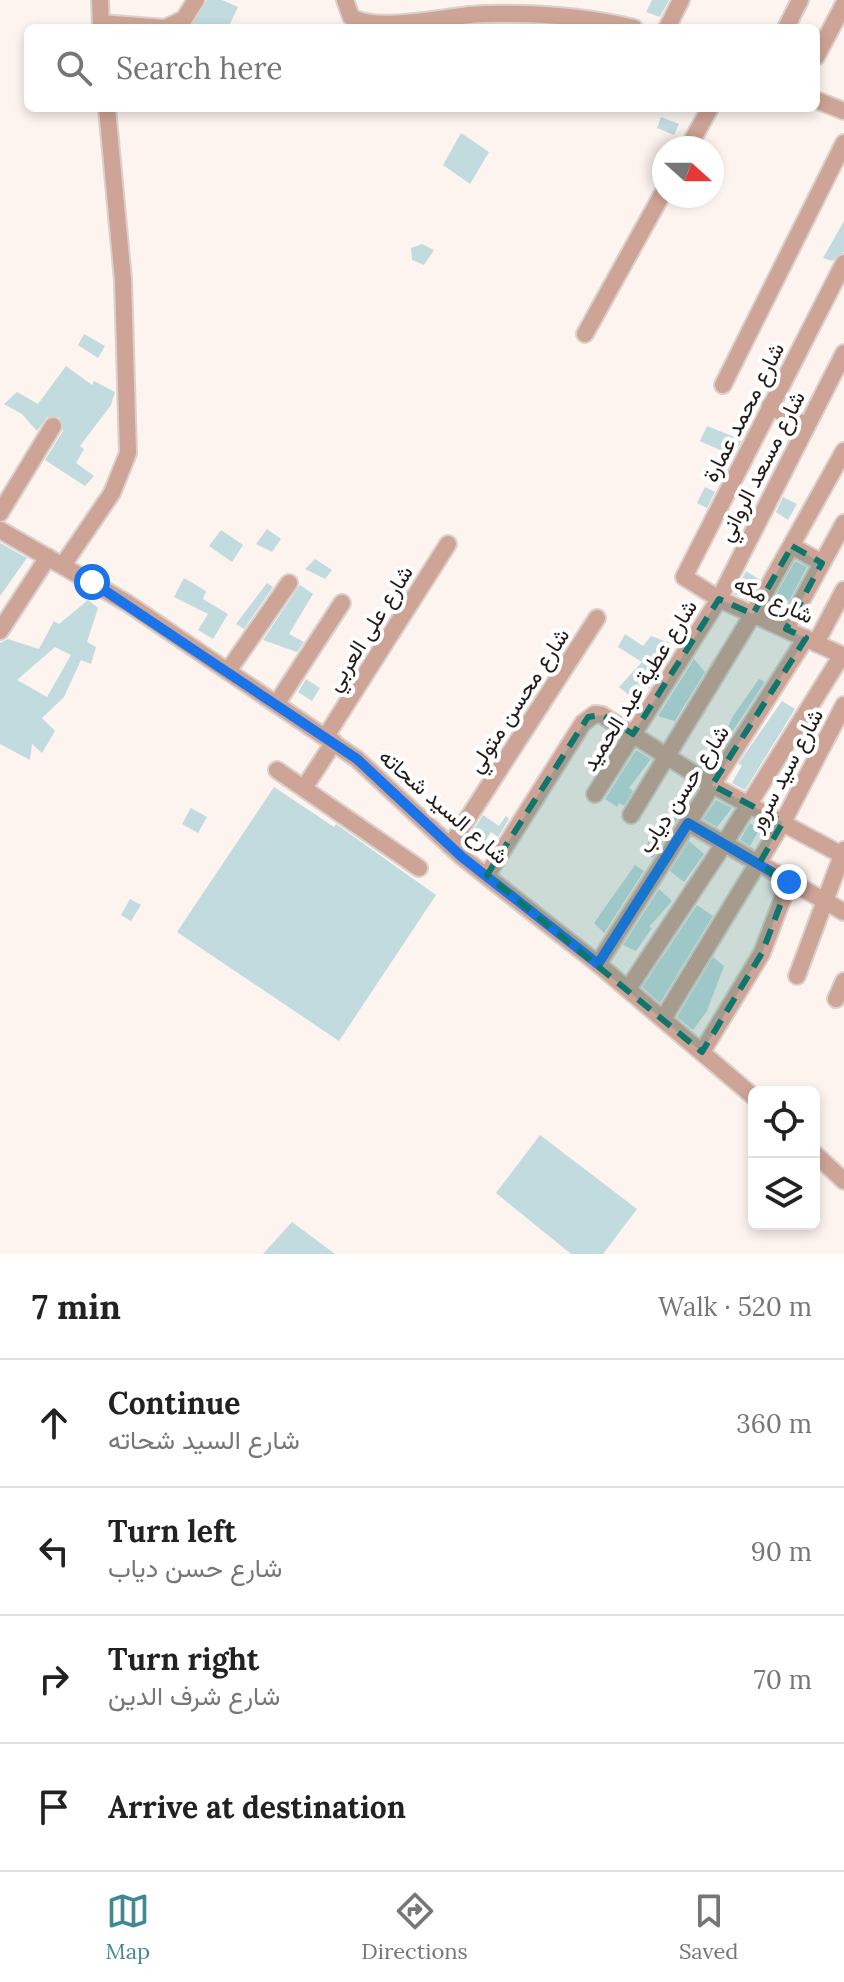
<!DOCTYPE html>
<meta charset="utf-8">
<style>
body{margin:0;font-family:Lora,Vazirmatn,serif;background:#f6f6f6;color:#222}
.controls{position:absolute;right:24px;bottom:24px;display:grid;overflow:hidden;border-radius:12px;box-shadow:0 4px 12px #0003}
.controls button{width:72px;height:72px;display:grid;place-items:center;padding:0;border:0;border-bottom:2px solid #e0e0e0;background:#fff;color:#222;font:40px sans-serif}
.compass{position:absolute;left:652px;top:136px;width:72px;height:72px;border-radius:50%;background:#fff;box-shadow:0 4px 12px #0003;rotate:111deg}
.stop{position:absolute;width:24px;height:24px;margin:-18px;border:6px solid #1a73e8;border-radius:50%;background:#fff}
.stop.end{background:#1a73e8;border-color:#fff;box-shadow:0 2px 8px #0008}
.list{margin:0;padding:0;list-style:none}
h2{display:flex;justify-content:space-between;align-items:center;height:104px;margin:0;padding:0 32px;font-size:34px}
h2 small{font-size:26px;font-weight:400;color:#767676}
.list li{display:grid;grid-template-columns:52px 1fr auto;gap:24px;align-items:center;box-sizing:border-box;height:128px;padding:0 32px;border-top:2px solid #e0e0e0}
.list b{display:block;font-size:30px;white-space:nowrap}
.list p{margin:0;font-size:26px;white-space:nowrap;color:#767676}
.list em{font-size:26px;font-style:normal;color:#767676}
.icon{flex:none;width:44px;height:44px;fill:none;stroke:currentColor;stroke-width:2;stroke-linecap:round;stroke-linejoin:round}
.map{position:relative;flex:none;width:844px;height:1254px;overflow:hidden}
.search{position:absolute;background:#fff;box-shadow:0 4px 12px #0003;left:24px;right:24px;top:24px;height:88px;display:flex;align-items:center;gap:20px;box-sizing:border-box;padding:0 28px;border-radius:12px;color:#767676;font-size:30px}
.sheet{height:616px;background:#fff}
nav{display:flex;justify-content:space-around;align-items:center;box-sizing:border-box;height:112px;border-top:2px solid #e0e0e0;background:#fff;font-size:22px;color:#767676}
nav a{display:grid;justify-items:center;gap:4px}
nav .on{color:#428892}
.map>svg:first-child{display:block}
</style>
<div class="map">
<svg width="844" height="1254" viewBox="0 0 844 1254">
<rect width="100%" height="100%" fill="#fdf4f0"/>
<g fill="#c2dbdf" fill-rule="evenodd">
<polygon points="207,0 222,0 238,7 228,28 190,28"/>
<polygon points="652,0 669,0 660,17 646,12"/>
<polygon points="661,117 679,124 674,135 657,128"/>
<polygon points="461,133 489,152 470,184 443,165"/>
<polygon points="844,221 844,252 832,261 823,258"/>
<polygon points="422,244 434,250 424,265 412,260 411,248"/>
<polygon points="84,334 105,346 98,358 78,345"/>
<polygon points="66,366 92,385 94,381 115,392 111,405 80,446 84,449 76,463 94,476 85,486 45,460 63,431 59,417 47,417 37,431 22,414 4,404 17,392 38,404"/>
<polygon points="707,426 742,440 733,456 700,441"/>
<polygon points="705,487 715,492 707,508 697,503"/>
<polygon points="783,497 797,504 788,520 776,512"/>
<polygon points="267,529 281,539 272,552 256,544"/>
<polygon points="221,530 243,545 232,562 209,546"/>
<polygon points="0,543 27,558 0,596"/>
<polygon points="315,559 332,570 325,579 305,569"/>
<polygon points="795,561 807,567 789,601 777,593"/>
<polygon points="746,571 760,580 747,600 734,594"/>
<polygon points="184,578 206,591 203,599 228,614 213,639 198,630 208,614 174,597"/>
<polygon points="267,583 273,587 244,629 236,624"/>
<polygon points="300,585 313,594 289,634 304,642 297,652 263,640"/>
<path d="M88,600L98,608L87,642L96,647L91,664L81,660L64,697L42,718L55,731L42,753L32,744L30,760L0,744V643L8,639L39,649L54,621L59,624ZM55,647L71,655L47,697L17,680Z"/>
<polygon points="625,634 643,646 651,636 670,643 662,657 668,659 649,689 645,686 636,701 619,687 642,662 618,647"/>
<polygon points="694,659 705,672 673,724 675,721 658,716"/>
<polygon points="306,679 320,688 312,701 298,692"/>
<polygon points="759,679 765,682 723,746 720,745 733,716"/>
<polygon points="782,701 795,709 745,790 732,783 742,765 738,764"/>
<polygon points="636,750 651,759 629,788 633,791 624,806 619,803 617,807 605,799"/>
<polygon points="274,787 334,827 336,824 436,895 339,1041 177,932"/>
<polygon points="679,793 690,799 653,858 644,851 653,833 683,807 676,798"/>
<polygon points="716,800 732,808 717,827 703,819"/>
<polygon points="191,808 207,817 198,833 182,824"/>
<polygon points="483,815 499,826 506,816 509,819 498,837 491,832 482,846 469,837"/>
<polygon points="750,823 759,830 750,846 740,840"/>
<polygon points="689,841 704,854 684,882 670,871"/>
<polygon points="635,865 644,871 604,933 594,923"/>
<polygon points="659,889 672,901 649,927 652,928 636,951 623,945"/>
<polygon points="130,899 141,905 131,921 121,915"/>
<polygon points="697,905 713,916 660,1003 642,987"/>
<polygon points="713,957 724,966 707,1011 693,1030 677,1017"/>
<polygon points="540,1135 637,1209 603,1254 571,1254 496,1193"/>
<polygon points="292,1222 335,1254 263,1254"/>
</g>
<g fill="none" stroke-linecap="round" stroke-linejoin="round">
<defs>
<g id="minor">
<polyline points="100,0 101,28"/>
<path d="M345,0L351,17C380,34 451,14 486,14C533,13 588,17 634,28"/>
<polyline points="101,23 164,28"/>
<polyline points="165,28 184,19 196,0"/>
<polyline points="667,28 681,0"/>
<polyline points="786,28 800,0"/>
<polyline points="816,57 844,4"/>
<polyline points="816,100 844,111"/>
<polyline points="688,148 710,108"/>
<polyline points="844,263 684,577 719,599 844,656"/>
<polyline points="585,334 664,191"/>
<polyline points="723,385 844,143"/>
<polyline points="770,406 805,425"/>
<polyline points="0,513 53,426"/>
<polyline points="0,530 127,603 357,759 462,857 598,964 754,1097"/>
<polyline points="792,546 822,563"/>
<polyline points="63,565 112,493 128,453 123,280 107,108"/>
<polyline points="786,629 844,523"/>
<polyline points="0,631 48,557"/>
<polyline points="816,643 844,590"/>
<polyline points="228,671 289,583"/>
<polyline points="277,703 342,603"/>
<polyline points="326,736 448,544"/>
<polyline points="277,770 419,868"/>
<polyline points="304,788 334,742"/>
<polyline points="595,794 719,599 844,353"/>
<polyline points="631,815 753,614 844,451"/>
<polyline points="688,823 844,912"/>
<polyline points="450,846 597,618"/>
<polyline points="487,875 583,723 595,714 602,715 712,785 844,856"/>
<polyline points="598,964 806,638"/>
<polyline points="797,976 844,850"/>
<polyline points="628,989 724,844 842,655"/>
<polyline points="836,999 844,981"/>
<polyline points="663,1019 783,822 844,705"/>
<polyline points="702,1052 762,953 789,882"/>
<polyline points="814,1153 844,1181"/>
</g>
</defs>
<use href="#minor" stroke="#dad1cd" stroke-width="20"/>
<use href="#minor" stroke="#cea496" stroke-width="16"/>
</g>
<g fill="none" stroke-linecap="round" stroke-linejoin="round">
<polyline stroke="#1a73e8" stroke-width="10" points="92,582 357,759 462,857 598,964 688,823 789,882"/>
</g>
<path fill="#0f766e" fill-opacity="0.2" stroke="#0f766e" stroke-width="6" stroke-dasharray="16 10" stroke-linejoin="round" d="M792,546L822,563L786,629L806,638L712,785L783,822L759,864L789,882L762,953L702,1052L487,875L588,717L602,715L633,734L719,599L753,614Z"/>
<g text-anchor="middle" stroke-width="8" stroke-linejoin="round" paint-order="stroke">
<g font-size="22" fill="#221a18" stroke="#fff">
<text transform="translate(743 412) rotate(-63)" y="8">شارع محمد عمارة</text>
<text transform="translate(761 466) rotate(-63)" y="8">شارع مسعد الرواني</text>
<text transform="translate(774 599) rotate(25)" y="8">شارع مكه</text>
<text transform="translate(369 628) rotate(-58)" y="8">شارع على العربي</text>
<text transform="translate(639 685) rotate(-58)" y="8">شارع عطية عبد الحميد</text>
<text transform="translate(518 700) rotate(-57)" y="8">شارع محسن متولي</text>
<text transform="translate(785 770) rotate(-62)" y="8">شارع سيد سرور</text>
<text transform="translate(683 789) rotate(-57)" y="8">شارع حسن دياب</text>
<text transform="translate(444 806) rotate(41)" y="8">شارع السيد شحاته</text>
</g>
</g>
</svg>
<div class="controls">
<button><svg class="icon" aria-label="locate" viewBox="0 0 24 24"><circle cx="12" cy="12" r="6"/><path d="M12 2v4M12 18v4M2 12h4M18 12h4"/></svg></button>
<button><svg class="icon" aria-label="layers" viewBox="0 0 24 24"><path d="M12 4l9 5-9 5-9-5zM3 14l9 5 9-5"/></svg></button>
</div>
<svg class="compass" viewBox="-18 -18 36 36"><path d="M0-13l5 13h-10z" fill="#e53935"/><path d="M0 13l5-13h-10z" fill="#767676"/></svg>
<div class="stop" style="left:92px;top:582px"></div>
<div class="stop end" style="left:789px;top:882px"></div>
<div class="search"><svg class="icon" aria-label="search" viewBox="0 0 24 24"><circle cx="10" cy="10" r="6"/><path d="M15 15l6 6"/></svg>Search here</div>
</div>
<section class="sheet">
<h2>7 min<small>Walk · 520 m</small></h2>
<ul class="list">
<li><svg class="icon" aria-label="ahead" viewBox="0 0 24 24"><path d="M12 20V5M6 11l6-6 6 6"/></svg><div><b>Continue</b><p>شارع السيد شحاته</p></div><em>360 m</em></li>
<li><svg class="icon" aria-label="left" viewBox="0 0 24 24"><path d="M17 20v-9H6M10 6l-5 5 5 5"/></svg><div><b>Turn left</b><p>شارع حسن دياب</p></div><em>90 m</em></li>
<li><svg class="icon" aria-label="right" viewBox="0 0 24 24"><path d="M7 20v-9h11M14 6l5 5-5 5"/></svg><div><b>Turn right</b><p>شارع شرف الدين</p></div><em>70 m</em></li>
<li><svg class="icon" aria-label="arrive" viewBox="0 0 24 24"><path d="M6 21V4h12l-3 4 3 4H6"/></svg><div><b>Arrive at destination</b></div></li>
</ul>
</section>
<nav>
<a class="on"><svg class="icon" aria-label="map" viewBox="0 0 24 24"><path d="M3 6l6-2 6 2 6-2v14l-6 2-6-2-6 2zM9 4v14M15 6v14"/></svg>Map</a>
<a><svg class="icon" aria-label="directions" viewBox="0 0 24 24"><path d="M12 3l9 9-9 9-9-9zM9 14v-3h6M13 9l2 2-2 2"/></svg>Directions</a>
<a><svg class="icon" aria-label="saved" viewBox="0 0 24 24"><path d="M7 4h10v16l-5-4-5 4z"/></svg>Saved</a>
</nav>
